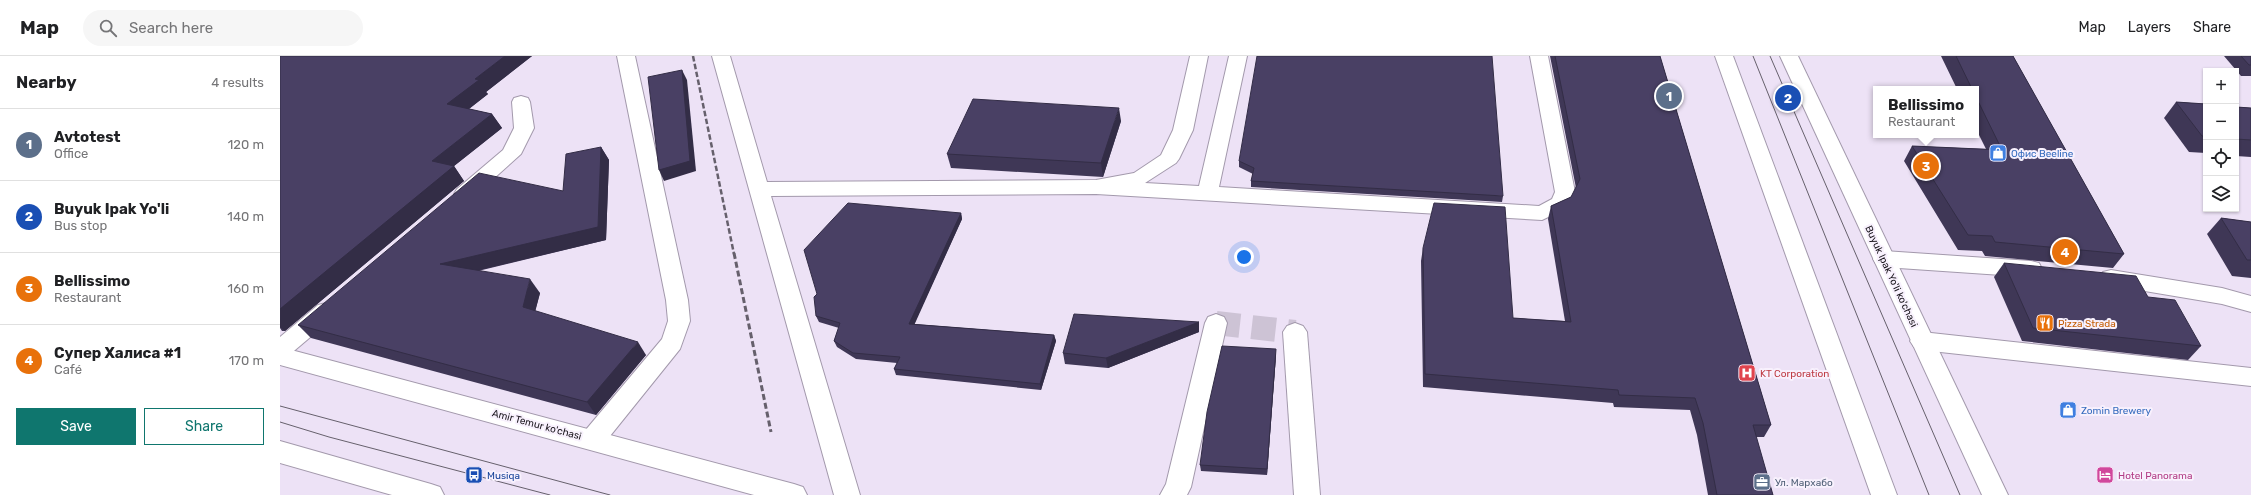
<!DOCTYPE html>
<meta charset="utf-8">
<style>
body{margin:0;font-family:Rubik,sans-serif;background:#f6f6f6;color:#202124}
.controls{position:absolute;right:12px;top:12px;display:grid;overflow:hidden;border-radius:0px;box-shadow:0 1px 3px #0004}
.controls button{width:36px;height:36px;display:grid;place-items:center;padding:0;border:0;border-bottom:1px solid #e0e0e0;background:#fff;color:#202124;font:20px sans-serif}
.you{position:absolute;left:964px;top:201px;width:14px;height:14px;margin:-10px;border:3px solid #fff;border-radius:50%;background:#1a73e8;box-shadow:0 0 0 6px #1a73e833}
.badge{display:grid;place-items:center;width:26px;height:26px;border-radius:50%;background:#0f766e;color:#fff;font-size:13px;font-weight:700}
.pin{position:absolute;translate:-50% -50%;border:2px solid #fff;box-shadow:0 1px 4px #0006}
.popup{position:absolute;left:1593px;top:30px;width:106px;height:52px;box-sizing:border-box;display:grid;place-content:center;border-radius:0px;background:#fff;filter:drop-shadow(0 1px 3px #0005);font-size:13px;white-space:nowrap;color:#757577}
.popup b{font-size:15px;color:#202124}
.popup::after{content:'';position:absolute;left:50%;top:100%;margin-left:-8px;border:8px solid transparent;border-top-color:#fff}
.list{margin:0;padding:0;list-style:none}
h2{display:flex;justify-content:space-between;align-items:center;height:52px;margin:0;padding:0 16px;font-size:17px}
h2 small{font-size:13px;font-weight:400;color:#757577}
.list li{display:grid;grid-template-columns:26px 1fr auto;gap:12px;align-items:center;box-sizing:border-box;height:72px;padding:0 16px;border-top:1px solid #e0e0e0}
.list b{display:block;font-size:15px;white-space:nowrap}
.list p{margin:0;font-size:13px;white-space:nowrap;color:#757577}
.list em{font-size:13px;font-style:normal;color:#757577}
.actions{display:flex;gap:8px;padding:12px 16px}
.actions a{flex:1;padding:9px 0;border:1px solid #0f766e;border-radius:0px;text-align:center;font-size:14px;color:#0f766e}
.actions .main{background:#0f766e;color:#fff}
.icon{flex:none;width:22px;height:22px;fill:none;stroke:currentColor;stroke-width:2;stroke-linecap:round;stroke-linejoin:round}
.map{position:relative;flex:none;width:1971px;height:439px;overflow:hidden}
header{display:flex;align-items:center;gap:24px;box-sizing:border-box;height:56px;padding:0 20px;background:#fff;border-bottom:1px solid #e0e0e0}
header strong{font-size:19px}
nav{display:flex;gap:22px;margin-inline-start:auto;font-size:14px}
.search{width:280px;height:36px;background:#f6f6f6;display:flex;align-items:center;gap:10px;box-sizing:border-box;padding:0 14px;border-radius:22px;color:#757577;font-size:15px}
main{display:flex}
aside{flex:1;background:#fff}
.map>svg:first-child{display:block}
</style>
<header>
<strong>Map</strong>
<div class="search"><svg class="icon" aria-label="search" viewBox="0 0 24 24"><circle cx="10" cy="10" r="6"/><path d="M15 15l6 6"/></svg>Search here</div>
<nav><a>Map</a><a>Layers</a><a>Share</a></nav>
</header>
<main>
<aside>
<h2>Nearby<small>4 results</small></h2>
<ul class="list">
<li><span class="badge" style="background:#5c6f8a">1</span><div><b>Avtotest</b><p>Office</p></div><em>120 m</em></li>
<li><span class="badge" style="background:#1a4fb4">2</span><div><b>Buyuk Ipak Yo'li</b><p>Bus stop</p></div><em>140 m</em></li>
<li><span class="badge" style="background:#e8710a">3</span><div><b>Bellissimo</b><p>Restaurant</p></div><em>160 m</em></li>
<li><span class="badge" style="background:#e8710a">4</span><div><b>Супер Халиса #1</b><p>Café</p></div><em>170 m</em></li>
</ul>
<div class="actions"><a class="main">Save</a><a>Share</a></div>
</aside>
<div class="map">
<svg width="1971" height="439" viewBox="0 0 1971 439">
<rect width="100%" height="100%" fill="#ede2f6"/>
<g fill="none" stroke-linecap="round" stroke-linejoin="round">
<polyline stroke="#cdc3d5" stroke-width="24" stroke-dasharray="24 12" stroke-linecap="butt" points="936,267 1015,276"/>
<defs>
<g id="minor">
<polygon points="337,0 355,0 408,244 410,265 400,293 322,390 313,393 304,390 300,383 304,376 382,283 388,265 386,244"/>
<polygon points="432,0 450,0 487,126 816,124 854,117 881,99 893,74 910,0 928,0 913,74 899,103 896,107 865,127 919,130 949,0 967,0 939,131 1259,150 1272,143 1275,136 1250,0 1268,0 1295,136 1287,152 1262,164 816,138 491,140 580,439 554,439"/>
<polygon points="241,40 248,42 250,46 254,72 241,98 191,143 184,145 177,143 174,138 177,133 223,94 234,72 232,46 234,42"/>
<polygon points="1604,195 1751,205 1759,207 1762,213 1759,219 1751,221 1604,211 1596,208 1593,203 1596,198"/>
<polygon points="1831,214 1942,232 1971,240 1971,256 1942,248 1823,228 1820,222 1823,216"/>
<polygon points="46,247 54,249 57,255 54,261 8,300 0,303 0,281 38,249"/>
<polygon points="936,258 944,261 947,267 911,431 907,439 880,439 886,428 925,267 928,261"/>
<polygon points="1015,267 1023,270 1027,276 1040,439 1014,439 1003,276 1007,270"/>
<polygon points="1642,276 1971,312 1971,330 1642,294 1634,291 1630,285 1634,279"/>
</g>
<g id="major">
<polygon points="1435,0 1453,0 1617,439 1591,439"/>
<polygon points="1500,0 1518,0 1728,439 1702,439"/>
<polygon points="0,291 514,428 523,431 527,439 474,439 0,309"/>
<polygon points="0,385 151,428 160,431 164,439 112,439 0,407"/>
</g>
</defs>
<use href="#minor" stroke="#a399ac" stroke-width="2"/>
<use href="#major" stroke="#a399ac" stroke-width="2"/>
<use href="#minor" fill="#fff" fill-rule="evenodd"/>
<use href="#major" fill="#fff" fill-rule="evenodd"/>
<g stroke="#66606c" stroke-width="1">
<polyline points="1473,0 1649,439"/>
<polyline points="1490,0 1680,439"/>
<polyline points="0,350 330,439"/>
<polyline points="0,366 49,381 270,439"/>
</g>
<polyline stroke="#66606c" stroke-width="2.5" stroke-dasharray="5.5 2.5" stroke-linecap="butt" points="413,0 454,198"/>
<polyline stroke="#66606c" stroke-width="3" stroke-dasharray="6 3" stroke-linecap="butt" points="454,197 491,376"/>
</g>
<g fill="#3f3756">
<polygon points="0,0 252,0 206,36 208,38 189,53 212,58 222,72 174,110 184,125 5,275 2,275 0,272"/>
<polygon points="1270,0 1380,0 1491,369 1484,381 1476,381 1493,439 1428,439 1417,379 1410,354 1334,351 1333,347 1143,331 1141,205 1143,192 1233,262 1285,265 1268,163 1271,150 1291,141 1296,132"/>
<polygon points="1661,0 1733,0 1844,198 1833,212 1705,200 1702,195 1678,194 1624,105 1632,90 1706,93 1696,73 1696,33 1677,33"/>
<polygon points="1944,0 1971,0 1971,20 1961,20"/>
<polygon points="1896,46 1926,48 1926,97 1909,96 1884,62"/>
<polygon points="1956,51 1971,52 1971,101 1956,100"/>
<polygon points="841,65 823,121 671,112 667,98"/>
<polygon points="321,91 329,104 326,184 198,215 260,237 255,255 366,299 316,359 31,282 18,269 283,135"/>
<polygon points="959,105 1223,140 1222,146 971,131 971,125 973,118 959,111"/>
<polygon points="681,157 682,163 634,268 774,279 776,285 761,334 616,319 614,313 617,307 576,303 557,291 554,285 559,272 539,266 536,260 537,238"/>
<polygon points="1941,162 1971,166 1971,222 1952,220 1927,178"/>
<polygon points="1724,207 1868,241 1921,290 1908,304 1742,285 1714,221"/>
<polygon points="919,266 919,276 828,312 785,308 783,297"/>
<polygon points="996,299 987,419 921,415 920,409"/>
</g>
<g fill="#332d46">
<polygon points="225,0 252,0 206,36 208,38 177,62 167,48 195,23"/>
<polygon points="402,14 407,24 416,115 384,125 379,114"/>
<polygon points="839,52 841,65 823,121 821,107"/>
<polygon points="212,58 222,72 174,110 184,125 5,275 0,271 0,253 152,105"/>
<polygon points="321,91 329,104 326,184 170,221 160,208 318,171"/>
<polygon points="681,157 682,163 632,274 629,268"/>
<polygon points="250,223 260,237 253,264 243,251"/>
<polygon points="919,266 919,276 828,312 826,302"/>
<polygon points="774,279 776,285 761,334 760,328"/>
<polygon points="358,286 366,299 316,359 307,346"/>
<polygon points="996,293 996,299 987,419 987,413"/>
</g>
<g fill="#494064" stroke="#332d46">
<polygon points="0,0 225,0 195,23 199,24 167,48 212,58 152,105 174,110 0,253"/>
<polygon points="977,0 1212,0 1223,140 971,125 974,112 959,105"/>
<polygon points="1275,0 1380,0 1491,369 1473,369 1493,439 1437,439 1423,367 1415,342 1339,339 1338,334 1145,318 1143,192 1154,147 1225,151 1233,262 1291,266 1271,150 1291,141 1300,123"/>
<polygon points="1676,0 1733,0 1844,198 1715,186 1712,180 1688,179 1632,90 1722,94 1696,41 1696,33 1692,33"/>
<polygon points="1961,0 1971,0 1971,9 1969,9"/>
<polygon points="402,14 410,105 379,114 368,21"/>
<polygon points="693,43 839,52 821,107 667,98"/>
<polygon points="1896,46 1926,48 1926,81 1922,80"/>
<polygon points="1956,51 1971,52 1971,84 1956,83"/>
<polygon points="321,91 318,171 160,208 250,223 243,251 358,286 307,346 18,269 199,117 283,135 286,98"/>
<polygon points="568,147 681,157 629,268 774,279 760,328 614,313 620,301 573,297 554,285 560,267 536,260 534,241 537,238 524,194"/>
<polygon points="1941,162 1971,166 1971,204 1967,204"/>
<polygon points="1724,207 1856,220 1868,241 1895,244 1921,290 1753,272"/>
<polygon points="794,258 919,266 826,302 783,297"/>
<polygon points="942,290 996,293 987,413 920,409 927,356"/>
</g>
<defs>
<symbol id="shop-square" viewBox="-11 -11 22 22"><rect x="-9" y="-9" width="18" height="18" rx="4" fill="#3f7fe0" stroke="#f8f1fd"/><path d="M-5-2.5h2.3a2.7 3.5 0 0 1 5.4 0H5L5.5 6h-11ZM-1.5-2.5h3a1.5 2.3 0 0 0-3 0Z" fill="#fff"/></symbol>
<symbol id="restaurant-square" viewBox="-11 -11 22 22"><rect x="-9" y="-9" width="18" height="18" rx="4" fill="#e8710a" stroke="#f8f1fd"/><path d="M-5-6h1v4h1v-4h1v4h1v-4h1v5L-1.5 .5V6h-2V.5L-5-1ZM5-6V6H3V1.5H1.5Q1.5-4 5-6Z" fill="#fff"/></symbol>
<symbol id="hospital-square" viewBox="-11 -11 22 22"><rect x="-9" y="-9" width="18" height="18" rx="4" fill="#e0444e" stroke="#f8f1fd"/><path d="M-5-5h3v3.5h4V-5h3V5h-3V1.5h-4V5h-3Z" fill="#fff"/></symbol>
<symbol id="bus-square" viewBox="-11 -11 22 22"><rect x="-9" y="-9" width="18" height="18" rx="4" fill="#1a4fb4" stroke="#f8f1fd"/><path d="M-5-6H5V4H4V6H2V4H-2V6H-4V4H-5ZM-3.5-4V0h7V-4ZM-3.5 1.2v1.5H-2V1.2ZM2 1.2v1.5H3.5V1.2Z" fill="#fff"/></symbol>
<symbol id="hotel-square" viewBox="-11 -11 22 22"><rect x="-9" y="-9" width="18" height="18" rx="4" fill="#d1479c" stroke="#f8f1fd"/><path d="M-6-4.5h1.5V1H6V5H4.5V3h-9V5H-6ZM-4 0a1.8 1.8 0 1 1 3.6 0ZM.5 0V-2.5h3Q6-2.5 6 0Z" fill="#fff"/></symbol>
<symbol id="office-square" viewBox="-11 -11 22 22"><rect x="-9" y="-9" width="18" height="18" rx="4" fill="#5c6f8a" stroke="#f8f1fd"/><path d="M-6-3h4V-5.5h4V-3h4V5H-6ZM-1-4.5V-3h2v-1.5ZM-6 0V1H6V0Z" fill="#fff"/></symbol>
</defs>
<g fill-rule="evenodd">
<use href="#shop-square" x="1708" y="87" width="20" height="20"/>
<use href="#restaurant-square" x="1755" y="257" width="20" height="20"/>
<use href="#hospital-square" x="1457" y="307" width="20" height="20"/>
<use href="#shop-square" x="1778" y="344" width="20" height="20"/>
<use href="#bus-square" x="184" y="409" width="20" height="20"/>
<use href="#hotel-square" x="1815" y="409" width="20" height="20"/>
<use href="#office-square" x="1472" y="416" width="20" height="20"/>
</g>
<g text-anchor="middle" stroke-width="4" stroke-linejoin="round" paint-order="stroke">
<g font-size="10" fill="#366cbe" stroke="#f8f1fd" text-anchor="start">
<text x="1731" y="101">Офис Beeline</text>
<text x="1801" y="358">Zomin Brewery</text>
</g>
<g font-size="10" fill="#18141b" stroke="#f8f1fd">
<text transform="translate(1612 220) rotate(65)" y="4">Buyuk Ipak Yo'li ko'chasi</text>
<text transform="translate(257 368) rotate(15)" y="4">Amir Temur ko'chasi</text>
</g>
<g font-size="10" fill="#c56008" stroke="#f8f1fd" text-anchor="start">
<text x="1778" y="271">Pizza Strada</text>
</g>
<g font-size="10" fill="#be3a42" stroke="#f8f1fd" text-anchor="start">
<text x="1480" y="321">KT Corporation</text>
</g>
<g font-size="10" fill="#164399" stroke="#f8f1fd" text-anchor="start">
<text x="207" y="423">Musiqa</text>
</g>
<g font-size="10" fill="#b23c85" stroke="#f8f1fd" text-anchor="start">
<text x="1838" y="423">Hotel Panorama</text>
</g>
<g font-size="10" fill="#4e5e75" stroke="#f8f1fd" text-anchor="start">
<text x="1495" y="430">Ул. Мархабо</text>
</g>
</g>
</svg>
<div class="controls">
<button>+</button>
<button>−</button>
<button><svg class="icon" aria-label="locate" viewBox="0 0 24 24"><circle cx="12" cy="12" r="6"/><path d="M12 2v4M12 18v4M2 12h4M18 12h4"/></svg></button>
<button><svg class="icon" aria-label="layers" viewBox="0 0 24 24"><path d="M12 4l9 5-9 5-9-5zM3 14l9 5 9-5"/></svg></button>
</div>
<div class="you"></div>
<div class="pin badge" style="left:1389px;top:40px;background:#5c6f8a">1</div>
<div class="pin badge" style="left:1508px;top:42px;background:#1a4fb4">2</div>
<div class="pin badge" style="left:1646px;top:110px;background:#e8710a">3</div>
<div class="popup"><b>Bellissimo</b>Restaurant</div>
<div class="pin badge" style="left:1785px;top:196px;background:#e8710a">4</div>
</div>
</main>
